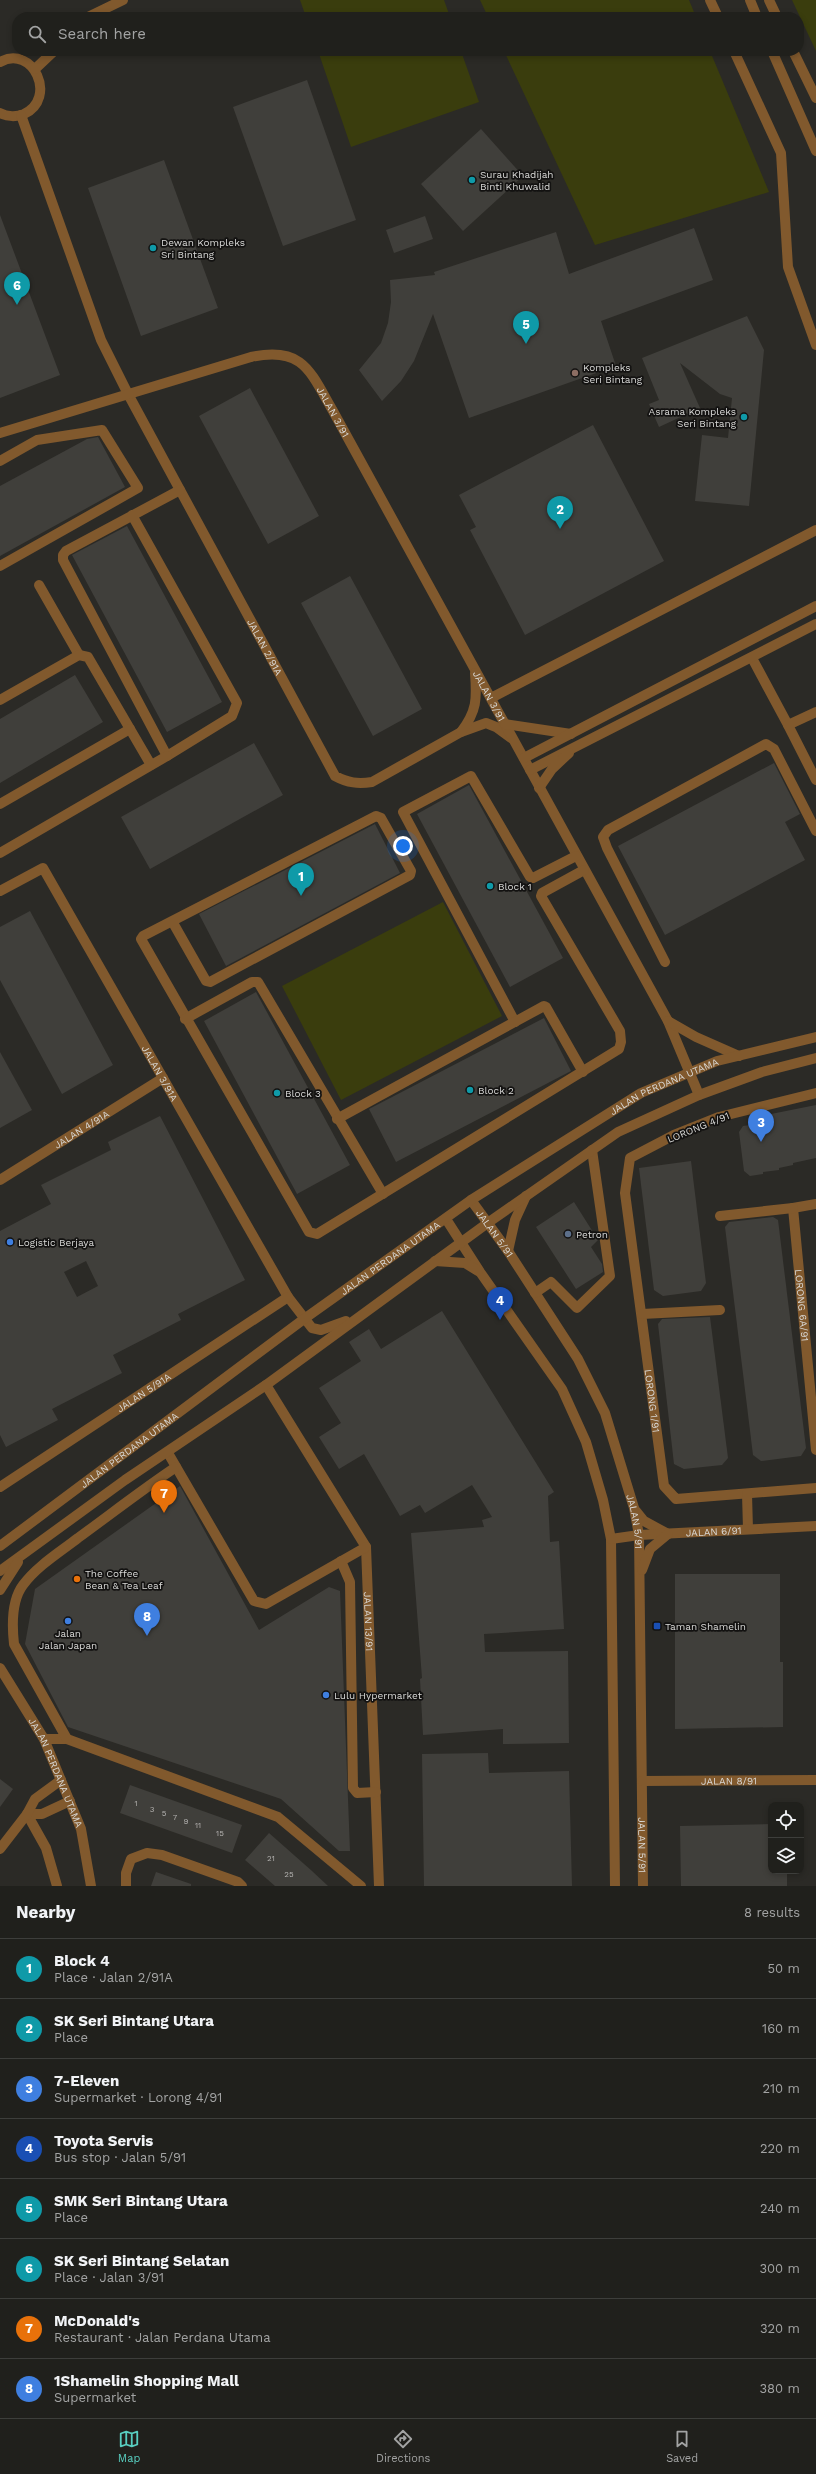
<!DOCTYPE html>
<meta charset="utf-8">
<style>
body{margin:0;font-family:"Work Sans",sans-serif;background:#282825;color:#f1f3f6}
.controls{position:absolute;right:12px;bottom:12px;display:grid;overflow:hidden;border-radius:8px;box-shadow:0 2px 6px #0003}
.controls button{width:36px;height:36px;display:grid;place-items:center;padding:0;border:0;border-bottom:1px solid #3d3e3b;background:#20201c;color:#f1f3f6;font:20px sans-serif}
.you{position:absolute;left:403px;top:846px;width:14px;height:14px;margin:-10px;border:3px solid #fff;border-radius:50%;background:#1a73e8;box-shadow:0 0 0 6px #1a73e833}
.badge{display:grid;place-items:center;width:26px;height:26px;border-radius:50%;background:#58cec0;color:#fff;font-size:13px;font-weight:700}
.pin{position:absolute;translate:-50% -33px;filter:drop-shadow(0 1px 2px #0008)}
.pin::after{content:'';position:absolute;top:21px;width:14px;height:12px;background:inherit;clip-path:polygon(0 0,100% 0,50% 100%)}
.list{margin:0;padding:0;list-style:none}
h2{display:flex;justify-content:space-between;align-items:center;height:52px;margin:0;padding:0 16px;font-size:17px}
h2 small{font-size:13px;font-weight:400;color:#a2a3a3}
.list li{display:grid;grid-template-columns:26px 1fr auto;gap:12px;align-items:center;box-sizing:border-box;height:60px;padding:0 16px;border-top:1px solid #3d3e3b}
.list b{display:block;font-size:15px;white-space:nowrap}
.list p{margin:0;font-size:13px;white-space:nowrap;color:#a2a3a3}
.list em{font-size:13px;font-style:normal;color:#a2a3a3}
.icon{flex:none;width:22px;height:22px;fill:none;stroke:currentColor;stroke-width:2;stroke-linecap:round;stroke-linejoin:round}
.map{position:relative;flex:none;width:816px;height:1886px;overflow:hidden}
.search{position:absolute;background:#20201c;box-shadow:0 2px 6px #0003;left:12px;right:12px;top:12px;height:44px;display:flex;align-items:center;gap:10px;box-sizing:border-box;padding:0 14px;border-radius:16px;color:#a2a3a3;font-size:15px}
.sheet{height:532px;background:#20201c}
nav{display:flex;justify-content:space-around;align-items:center;box-sizing:border-box;height:56px;border-top:1px solid #3d3e3b;background:#20201c;font-size:11px;color:#a2a3a3}
nav a{display:grid;justify-items:center;gap:2px}
nav .on{color:#58cec0}
.map>svg:first-child{display:block}
</style>
<div class="map">
<svg width="816" height="1886" viewBox="0 0 816 1886">
<rect width="100%" height="100%" fill="#2b2a26"/>
<g fill="#3a3d0d">
<polygon points="300,0 444,0 450,17 306,17"/>
<polygon points="480,0 689,0 696,17 488,17"/>
<polygon points="792,0 816,0 816,51"/>
<polygon points="318,51 461,51 479,102 351,147"/>
<polygon points="504,51 710,51 769,192 595,245"/>
<polygon points="443,902 502,1016 341,1100 282,986"/>
</g>
<g fill="#403f3b" fill-rule="evenodd">
<polygon points="307,80 356,220 283,246 233,107"/>
<polygon points="481,129 523,176 463,231 421,184"/>
<polygon points="164,160 218,308 141,336 88,188"/>
<polygon points="0,215 60,375 0,398"/>
<polygon points="425,216 433,239 394,253 386,230"/>
<polygon points="694,228 713,280 601,321 616,366 469,418 433,314 414,361 401,381 382,401 359,370 381,343 388,323 391,302 390,280 435,275 434,272 556,232 569,274"/>
<polygon points="747,316 764,350 749,506 695,501 702,435 728,438 732,398 720,394 680,363 700,408 659,427 649,404 659,400 642,358"/>
<polygon points="250,388 319,516 268,544 199,416"/>
<polygon points="593,425 664,561 525,635 470,530 476,527 459,495"/>
<polygon points="98,437 125,487 0,556 0,486 87,439"/>
<polygon points="127,526 222,702 167,732 72,555"/>
<polygon points="350,576 422,709 373,736 301,603"/>
<polygon points="75,675 103,722 0,783 0,719"/>
<polygon points="254,743 283,795 150,869 121,817"/>
<polygon points="774,763 800,814 785,822 805,860 665,935 618,846"/>
<polygon points="469,785 563,958 510,987 417,814"/>
<polygon points="375,824 400,873 226,966 199,914"/>
<polygon points="30,911 113,1065 62,1094 0,980 0,927"/>
<polygon points="256,992 350,1165 297,1194 204,1021"/>
<polygon points="544,1018 571,1071 396,1162 369,1109"/>
<polygon points="0,1052 32,1110 0,1128"/>
<polygon points="816,1105 816,1158 793,1163 793,1165 779,1168 779,1170 763,1172 763,1174 750,1176 744,1171 739,1132 743,1126 756,1124 756,1119 772,1117 771,1114"/>
<path d="M160,1116L245,1280L178,1314L181,1320L113,1355L122,1373L52,1409L58,1420L6,1447L0,1435V1231L51,1204L41,1185L111,1150L108,1142ZM86,1261L98,1286L77,1297L64,1272Z"/>
<polygon points="691,1161 706,1283 701,1291 663,1296 654,1290 639,1168"/>
<polygon points="574,1202 598,1240 591,1247 602,1264 603,1272 576,1289 536,1227"/>
<polygon points="773,1217 778,1220 806,1448 801,1456 761,1461 753,1455 725,1227 729,1222"/>
<polygon points="442,1311 554,1492 548,1496 550,1542 559,1541 564,1629 484,1634 485,1652 568,1651 569,1743 503,1744 503,1729 423,1735 420,1679 422,1678 411,1533 484,1527 482,1520 492,1517 472,1485 425,1513 420,1505 400,1516 364,1454 339,1469 319,1437 341,1423 319,1388 361,1361 349,1342 369,1329 381,1349"/>
<polygon points="710,1317 728,1458 722,1465 684,1469 674,1464 658,1324 662,1319"/>
<polygon points="180,1486 259,1630 329,1587 340,1591 350,1851 339,1851 281,1799 68,1727 25,1644 35,1589"/>
<polygon points="675,1574 780,1574 780,1662 783,1662 783,1727 675,1729"/>
<polygon points="488,1753 489,1773 569,1771 572,1886 424,1886 422,1754"/>
<polygon points="0,1779 13,1789 0,1807"/>
<polygon points="130,1785 242,1825 232,1853 120,1813"/>
<polygon points="771,1824 771,1871 787,1871 787,1886 681,1886 680,1826"/>
<polygon points="269,1833 312,1871 328,1886 275,1886 245,1860"/>
<polygon points="156,1872 191,1884 191,1886 151,1886"/>
</g>
<g fill="none" stroke-linecap="round" stroke-linejoin="round">
<g stroke="#81592d" stroke-width="10">
<polyline points="710,0 718,17"/>
<polyline points="750,0 757,17"/>
<polyline points="769,0 777,17"/>
<polyline points="88,17 123,0"/>
<polyline points="734,51 781,153 788,267 816,345"/>
<polyline points="772,51 816,151"/>
<polyline points="793,51 816,98"/>
<path d="M0,62C33,44 58,98 24,114C17,117 7,117 0,113"/>
<polyline points="35,69 54,51"/>
<path id="s1" d="M21,115L101,340L128,394L335,776C348,783 358,784 372,782L461,732L486,723L496,727L511,738"/>
<path id="s2" d="M0,433L251,357C303,346 310,371 333,411L668,1021L699,1095"/>
<polyline points="0,461 37,440 102,430 138,488 0,566"/>
<polyline points="132,515 237,703 232,716 167,756 63,560 63,555 66,551 180,490"/>
<polyline points="39,585 79,655"/>
<polyline points="752,658 788,725"/>
<polyline points="491,698 816,530"/>
<polyline points="0,700 79,655 88,657 151,765"/>
<polyline points="816,712 788,725 816,780"/>
<polyline points="505,724 571,734"/>
<path d="M461,732C477,711 477,699 475,673"/>
<polyline points="524,758 816,606"/>
<polyline points="530,770 816,624"/>
<polyline points="539,788 552,769 569,753"/>
<polyline points="0,804 130,729"/>
<polyline points="0,853 167,756"/>
<path id="s3" d="M0,891L43,868L288,1297L312,1328L321,1330L346,1321"/>
<polyline points="172,921 206,981 210,982 410,875 411,871 381,818 376,816 143,936 141,939 309,1232 317,1234 619,1049 621,1042 620,1031 541,896 542,893 584,870"/>
<polyline points="665,962 607,848 603,837 608,830 766,744 774,749 816,831"/>
<polyline points="185,1019 252,982 258,982 383,1194"/>
<polyline points="668,1021 696,1037 739,1056"/>
<polyline points="515,1022 403,812 471,776 530,877 533,878 576,856"/>
<path id="s4" d="M816,1093L719,1117L674,1135L630,1158L625,1193L664,1486L676,1499L816,1488"/>
<polyline points="337,1119 544,1006 546,1007 583,1072"/>
<path id="s5" d="M0,1180L163,1078"/>
<path id="s6" d="M471,1200L508,1251L578,1359L605,1413L634,1508L639,1535L643,1886"/>
<path id="s7" d="M816,1204L793,1208L816,1450"/>
<polyline points="720,1216 793,1208"/>
<polyline points="446,1219 480,1272 562,1389 586,1442 603,1500 611,1539 615,1886"/>
<polyline points="508,1251 515,1220 526,1196"/>
<polyline points="435,1261 465,1263 478,1271"/>
<polyline points="535,1293 551,1282 577,1308 610,1276 592,1150"/>
<polyline points="642,1314 720,1310"/>
<path id="s8" d="M266,1385L366,1547L379,1886"/>
<polyline points="168,1453 254,1601 266,1604 366,1547"/>
<path id="s9" d="M0,1487L288,1297"/>
<polyline points="747,1494 748,1529"/>
<polyline points="636,1511 644,1521 668,1534"/>
<path id="s10" d="M611,1539L639,1535L816,1526"/>
<path id="s11" d="M0,1546L304,1319L471,1200L641,1093L717,1061L816,1037"/>
<polyline points="341,1561 350,1582 353,1788 357,1793 376,1792"/>
<polyline points="642,1570 650,1549 668,1534"/>
<polyline points="0,1571 125,1480 266,1385 489,1222 618,1132 699,1095 762,1072 816,1058"/>
<polyline points="0,1590 18,1562"/>
<path id="s12" d="M0,1668L44,1739L81,1829L91,1886"/>
<polyline points="44,1739 67,1739 278,1817 361,1886"/>
<path d="M67,1739L14,1644C12,1626 11,1601 23,1585C37,1566 60,1552 78,1538C111,1514 143,1489 176,1467"/>
<path id="s13" d="M642,1781L816,1780"/>
<polyline points="27,1814 46,1848 57,1886"/>
<polyline points="27,1814 42,1814 70,1801"/>
<polyline points="0,1849 27,1814 35,1799 61,1780"/>
<polyline points="126,1886 126,1873 131,1859 147,1853 162,1855 238,1882 242,1886"/>
</g>
</g>
<g fill="#0f9aa8" stroke="#131211" stroke-width="1.5">
<circle cx="472" cy="180" r="4"/>
<circle cx="153" cy="248" r="4"/>
<circle cx="744" cy="417" r="4"/>
<circle cx="490" cy="886" r="4"/>
<circle cx="470" cy="1090" r="4"/>
<circle cx="277" cy="1093" r="4"/>
</g>
<circle fill="#8d6e63" stroke="#131211" stroke-width="1.5" cx="575" cy="373" r="4"/>
<circle fill="#5c6f8a" stroke="#131211" stroke-width="1.5" cx="568" cy="1234" r="4"/>
<g fill="#3f7fe0" stroke="#131211" stroke-width="1.5">
<circle cx="10" cy="1242" r="4"/>
<circle cx="68" cy="1621" r="4"/>
<circle cx="326" cy="1695" r="4"/>
</g>
<circle fill="#e8710a" stroke="#131211" stroke-width="1.5" cx="77" cy="1579" r="4"/>
<rect fill="#1a4fb4" stroke="#131211" stroke-width="1.5" x="653" y="1622" width="8" height="8" rx="2"/>
<g text-anchor="middle" stroke-width="3.5" stroke-linejoin="round" paint-order="stroke">
<g font-size="8" fill="#b4b3b1">
<text x="136" y="1806">1</text>
<text x="152" y="1812">3</text>
<text x="164" y="1816">5</text>
<text x="175" y="1820">7</text>
<text x="186" y="1824">9</text>
<text x="198" y="1828">11</text>
<text x="220" y="1836">15</text>
<text x="271" y="1861">21</text>
<text x="289" y="1877">25</text>
</g>
<g font-size="10" fill="#dadad8" stroke="#131211" text-anchor="start">
<text x="480" y="178">Surau Khadijah<tspan x="480" dy="12">Binti Khuwalid</tspan></text>
<text x="161" y="246">Dewan Kompleks<tspan x="161" dy="12">Sri Bintang</tspan></text>
<text x="583" y="371">Kompleks<tspan x="583" dy="12">Seri Bintang</tspan></text>
<text x="736" y="415" text-anchor="end">Asrama Kompleks<tspan x="736" dy="12">Seri Bintang</tspan></text>
<text x="498" y="890">Block 1</text>
<text x="478" y="1094">Block 2</text>
<text x="285" y="1097">Block 3</text>
<text x="576" y="1238">Petron</text>
<text x="18" y="1246">Logistic Berjaya</text>
<text x="85" y="1577">The Coffee<tspan x="85" dy="12">Bean &amp; Tea Leaf</tspan></text>
<text x="665" y="1630">Taman Shamelin</text>
<text x="68" y="1637" text-anchor="middle">Jalan<tspan x="68" dy="12">Jalan Japan</tspan></text>
<text x="334" y="1699">Lulu Hypermarket</text>
</g>
<g font-size="10" fill="#dadad8" stroke="#131211">
<text dy="4" stroke="none"><textPath href="#s2" startOffset="373">JALAN 3/91</textPath></text>
<text dy="4" stroke="none"><textPath href="#s1" startOffset="587">JALAN 2/91A</textPath></text>
<text dy="4" stroke="none"><textPath href="#s2" startOffset="697">JALAN 3/91</textPath></text>
<text dy="4" stroke="none"><textPath href="#s3" startOffset="285">JALAN 3/91A</textPath></text>
<text dy="4" stroke="none"><textPath href="#s11" startOffset="809">JALAN PERDANA UTAMA</textPath></text>
<text transform="translate(698 1127) rotate(-22)" y="4">LORONG 4/91</text>
<text dy="4" stroke="none"><textPath href="#s5" startOffset="96">JALAN 4/91A</textPath></text>
<text dy="4" stroke="none"><textPath href="#s6" startOffset="41">JALAN 5/91</textPath></text>
<text dy="4" stroke="none"><textPath href="#s11" startOffset="485">JALAN PERDANA UTAMA</textPath></text>
<text dy="4" stroke="none"><textPath href="#s7" startOffset="121">LORONG 6A/91</textPath></text>
<text dy="4" stroke="none"><textPath href="#s9" startOffset="172">JALAN 5/91A</textPath></text>
<text dy="4" stroke="none"><textPath href="#s4" startOffset="443">LORONG 1/91</textPath></text>
<text dy="4" stroke="none"><textPath href="#s11" startOffset="161">JALAN PERDANA UTAMA</textPath></text>
<text dy="4" stroke="none"><textPath href="#s6" startOffset="365">JALAN 5/91</textPath></text>
<text dy="4" stroke="none"><textPath href="#s10" startOffset="103">JALAN 6/91</textPath></text>
<text dy="4" stroke="none"><textPath href="#s8" startOffset="265">JALAN 13/91</textPath></text>
<text dy="4" stroke="none"><textPath href="#s12" startOffset="119">JALAN PERDANA UTAMA</textPath></text>
<text dy="4" stroke="none"><textPath href="#s13" startOffset="87">JALAN 8/91</textPath></text>
<text dy="4" stroke="none"><textPath href="#s6" startOffset="689">JALAN 5/91</textPath></text>
</g>
</g>
</svg>
<div class="controls">
<button><svg class="icon" aria-label="locate" viewBox="0 0 24 24"><circle cx="12" cy="12" r="6"/><path d="M12 2v4M12 18v4M2 12h4M18 12h4"/></svg></button>
<button><svg class="icon" aria-label="layers" viewBox="0 0 24 24"><path d="M12 4l9 5-9 5-9-5zM3 14l9 5 9-5"/></svg></button>
</div>
<div class="you"></div>
<div class="pin badge" style="left:301px;top:896px;background:#0f9aa8">1</div>
<div class="pin badge" style="left:560px;top:529px;background:#0f9aa8">2</div>
<div class="pin badge" style="left:761px;top:1142px;background:#3f7fe0">3</div>
<div class="pin badge" style="left:500px;top:1320px;background:#1a4fb4">4</div>
<div class="pin badge" style="left:526px;top:344px;background:#0f9aa8">5</div>
<div class="pin badge" style="left:17px;top:305px;background:#0f9aa8">6</div>
<div class="pin badge" style="left:164px;top:1513px;background:#e8710a">7</div>
<div class="pin badge" style="left:147px;top:1636px;background:#3f7fe0">8</div>
<div class="search"><svg class="icon" aria-label="search" viewBox="0 0 24 24"><circle cx="10" cy="10" r="6"/><path d="M15 15l6 6"/></svg>Search here</div>
</div>
<section class="sheet">
<h2>Nearby<small>8 results</small></h2>
<ul class="list">
<li><span class="badge" style="background:#0f9aa8">1</span><div><b>Block 4</b><p>Place · Jalan 2/91A</p></div><em>50 m</em></li>
<li><span class="badge" style="background:#0f9aa8">2</span><div><b>SK Seri Bintang Utara</b><p>Place</p></div><em>160 m</em></li>
<li><span class="badge" style="background:#3f7fe0">3</span><div><b>7-Eleven</b><p>Supermarket · Lorong 4/91</p></div><em>210 m</em></li>
<li><span class="badge" style="background:#1a4fb4">4</span><div><b>Toyota Servis</b><p>Bus stop · Jalan 5/91</p></div><em>220 m</em></li>
<li><span class="badge" style="background:#0f9aa8">5</span><div><b>SMK Seri Bintang Utara</b><p>Place</p></div><em>240 m</em></li>
<li><span class="badge" style="background:#0f9aa8">6</span><div><b>SK Seri Bintang Selatan</b><p>Place · Jalan 3/91</p></div><em>300 m</em></li>
<li><span class="badge" style="background:#e8710a">7</span><div><b>McDonald's</b><p>Restaurant · Jalan Perdana Utama</p></div><em>320 m</em></li>
<li><span class="badge" style="background:#3f7fe0">8</span><div><b>1Shamelin Shopping Mall</b><p>Supermarket</p></div><em>380 m</em></li>
</ul>
</section>
<nav>
<a class="on"><svg class="icon" aria-label="map" viewBox="0 0 24 24"><path d="M3 6l6-2 6 2 6-2v14l-6 2-6-2-6 2zM9 4v14M15 6v14"/></svg>Map</a>
<a><svg class="icon" aria-label="directions" viewBox="0 0 24 24"><path d="M12 3l9 9-9 9-9-9zM9 14v-3h6M13 9l2 2-2 2"/></svg>Directions</a>
<a><svg class="icon" aria-label="saved" viewBox="0 0 24 24"><path d="M7 4h10v16l-5-4-5 4z"/></svg>Saved</a>
</nav>
